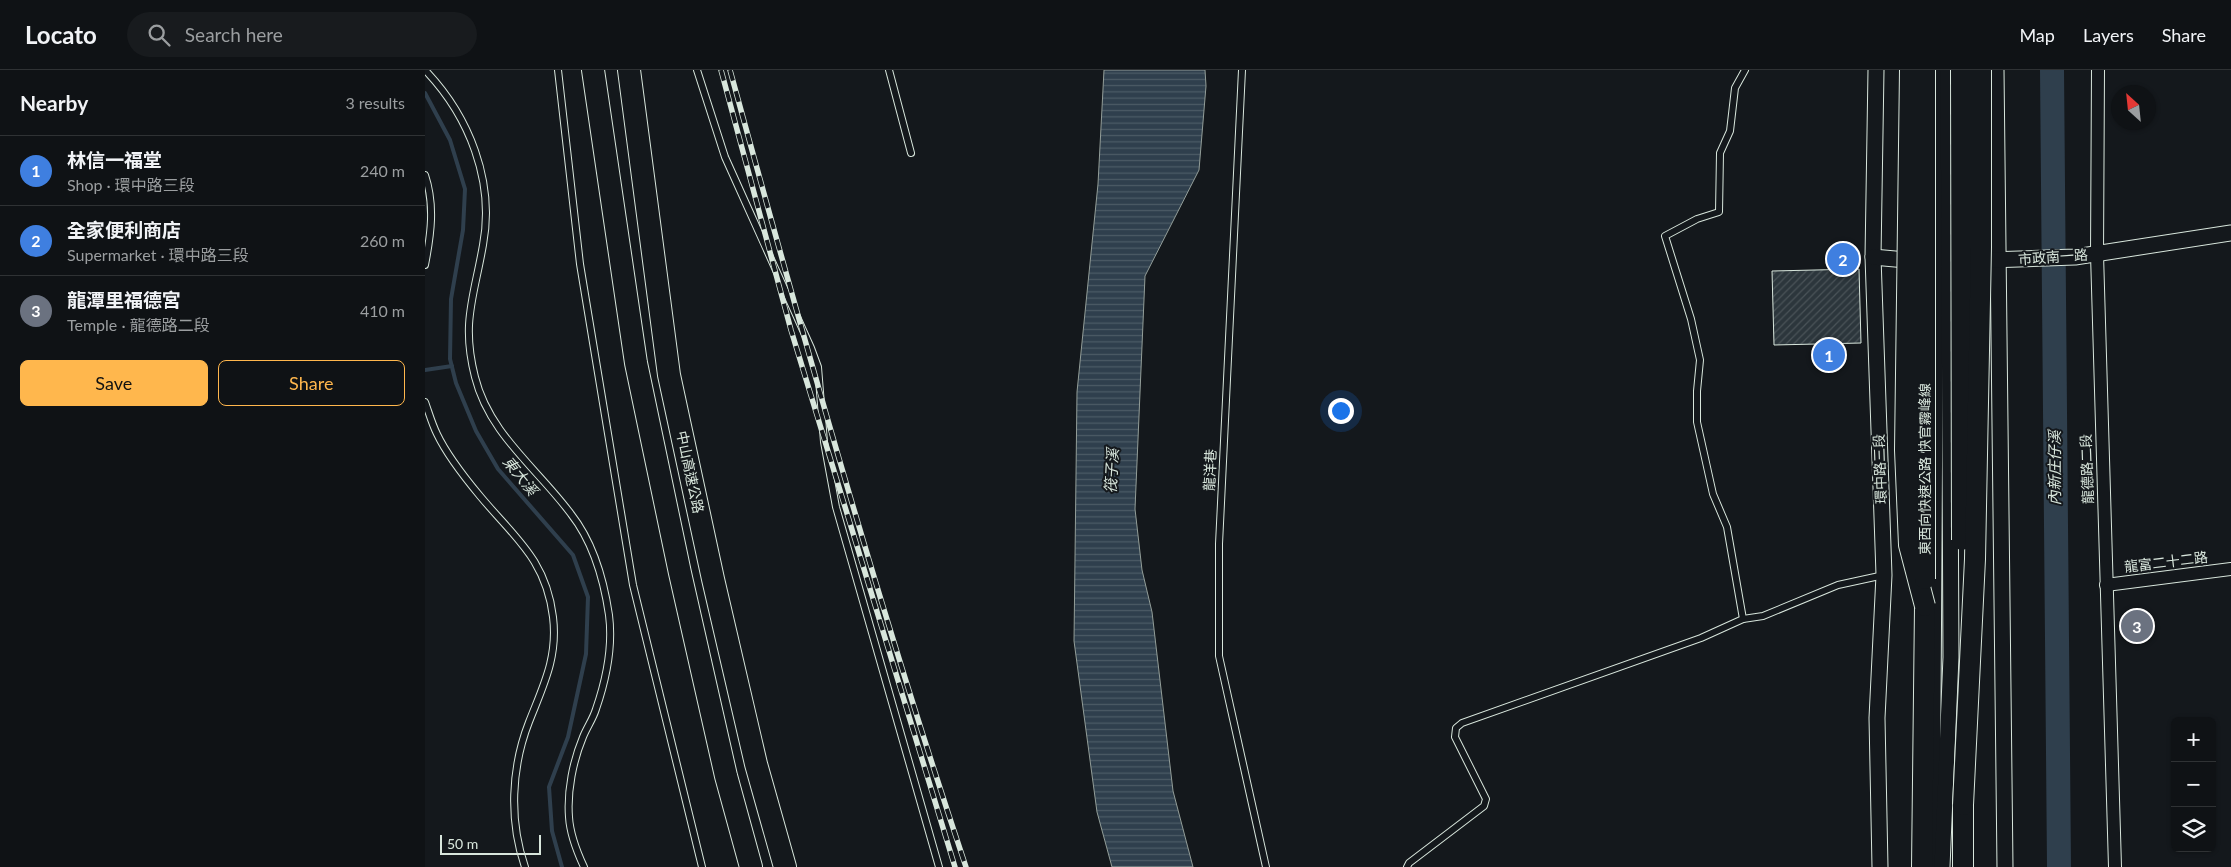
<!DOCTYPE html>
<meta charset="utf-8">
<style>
body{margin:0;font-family:Lato,"Noto Sans TC",sans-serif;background:#181b1e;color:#f1f3f6}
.controls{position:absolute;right:15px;bottom:15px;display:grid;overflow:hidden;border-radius:8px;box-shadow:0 1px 4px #0004}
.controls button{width:45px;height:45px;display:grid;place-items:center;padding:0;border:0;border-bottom:1px solid #2f3234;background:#0f1215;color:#f1f3f6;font:25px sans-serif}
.compass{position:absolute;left:1686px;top:15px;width:45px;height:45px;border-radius:50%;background:#0f1215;box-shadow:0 1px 4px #0004;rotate:333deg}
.scale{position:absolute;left:15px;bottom:12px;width:101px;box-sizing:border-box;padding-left:5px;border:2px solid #d8e6dc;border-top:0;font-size:14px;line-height:18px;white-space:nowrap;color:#d8e6dc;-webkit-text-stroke:4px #14181c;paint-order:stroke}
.you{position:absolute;left:915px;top:340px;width:18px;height:18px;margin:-12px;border:4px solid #fff;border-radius:50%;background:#1a73e8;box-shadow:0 0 0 8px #1a73e833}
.badge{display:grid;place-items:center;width:32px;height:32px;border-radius:50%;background:#ffb74d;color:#fff;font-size:16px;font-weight:700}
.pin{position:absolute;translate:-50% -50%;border:2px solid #fff;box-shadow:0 1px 5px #0006}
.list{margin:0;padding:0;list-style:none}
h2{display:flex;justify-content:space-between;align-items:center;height:65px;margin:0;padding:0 20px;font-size:21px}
h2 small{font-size:16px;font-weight:400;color:#9b9ea0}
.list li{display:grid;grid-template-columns:32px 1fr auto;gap:15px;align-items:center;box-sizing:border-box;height:70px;padding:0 20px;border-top:1px solid #2f3234}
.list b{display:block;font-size:19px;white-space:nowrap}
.list p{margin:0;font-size:16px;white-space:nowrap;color:#9b9ea0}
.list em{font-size:16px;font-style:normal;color:#9b9ea0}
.actions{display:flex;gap:10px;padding:15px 20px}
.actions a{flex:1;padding:11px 0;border:1px solid #ffb74d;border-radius:8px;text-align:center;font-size:18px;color:#ffb74d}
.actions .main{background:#ffb74d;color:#111}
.icon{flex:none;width:28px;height:28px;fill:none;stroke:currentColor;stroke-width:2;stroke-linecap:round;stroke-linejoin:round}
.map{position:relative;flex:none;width:1806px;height:797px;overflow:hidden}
header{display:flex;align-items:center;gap:30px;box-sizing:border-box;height:70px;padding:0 25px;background:#0f1215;border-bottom:1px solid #2f3234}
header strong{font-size:24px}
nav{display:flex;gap:28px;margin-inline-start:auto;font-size:18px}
.search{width:350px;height:45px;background:#181b1e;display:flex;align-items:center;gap:12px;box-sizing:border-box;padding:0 18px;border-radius:28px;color:#9b9ea0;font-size:19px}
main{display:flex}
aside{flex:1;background:#0f1215}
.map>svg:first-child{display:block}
</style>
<header>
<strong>Locato</strong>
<div class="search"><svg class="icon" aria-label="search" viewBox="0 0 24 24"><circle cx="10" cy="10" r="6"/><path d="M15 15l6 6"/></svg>Search here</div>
<nav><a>Map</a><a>Layers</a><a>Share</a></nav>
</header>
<main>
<aside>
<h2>Nearby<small>3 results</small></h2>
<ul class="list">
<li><span class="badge" style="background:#3f7fe0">1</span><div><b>林信一福堂</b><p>Shop · 環中路三段</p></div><em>240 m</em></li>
<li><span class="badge" style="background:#3f7fe0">2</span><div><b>全家便利商店</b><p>Supermarket · 環中路三段</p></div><em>260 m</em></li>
<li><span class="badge" style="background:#6b7280">3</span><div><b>龍潭里福德宮</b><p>Temple · 龍德路二段</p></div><em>410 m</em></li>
</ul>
<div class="actions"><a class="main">Save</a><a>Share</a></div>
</aside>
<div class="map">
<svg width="1806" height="797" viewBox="0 0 1806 797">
<defs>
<pattern id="water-rules" width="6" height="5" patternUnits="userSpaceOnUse" patternTransform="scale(1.25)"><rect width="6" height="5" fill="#2f3f4d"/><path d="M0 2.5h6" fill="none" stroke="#4c5b66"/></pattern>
<pattern id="building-hatch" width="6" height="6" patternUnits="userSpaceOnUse" patternTransform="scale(1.25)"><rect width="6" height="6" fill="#2c363c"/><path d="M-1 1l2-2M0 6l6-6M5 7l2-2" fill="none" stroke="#4a5358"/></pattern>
</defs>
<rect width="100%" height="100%" fill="#14181c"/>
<polygon fill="url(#water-rules)" stroke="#939e99" points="679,0 780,0 781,16 774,100 720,206 710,439 717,500 727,542 748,721 768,797 687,797 672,742 649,571 652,322 673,114"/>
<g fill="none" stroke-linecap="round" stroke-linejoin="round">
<g stroke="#2f3f4d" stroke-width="4">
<polyline points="0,23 25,70 40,119 38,160 26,229 25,289 31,313 51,361 73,399 148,485 163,527 161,584 143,667 124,717 127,761 137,797"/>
<polyline points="0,300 27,296"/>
</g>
<polyline stroke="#2f3f4d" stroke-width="24" points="1627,0 1634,797"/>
</g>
<g fill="url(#building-hatch)" stroke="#d8e6dc">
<polygon points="1434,199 1436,273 1349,275 1347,201"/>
<polygon points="1721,549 1721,561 1703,562 1702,550"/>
</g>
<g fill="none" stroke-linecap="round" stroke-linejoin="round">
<defs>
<g id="service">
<path d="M0,0C44,46 70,111 58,175C49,227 36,253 50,307C64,364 113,399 146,444C168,472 179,511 184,545C188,576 181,610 171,639C168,649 162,657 158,667C148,691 142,721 144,747C145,764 152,782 159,797"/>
<polyline points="133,0 155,194 208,515 277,797"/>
<polyline points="272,0 300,87 386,278 393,297 399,372 411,437 514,797"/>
<polyline points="464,0 486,83"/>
<polyline points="817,0 794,474 794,586 841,797"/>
<path d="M0,105C10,135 6,164 0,195"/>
<path d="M0,332C4,343 7,354 12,364C22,385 40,408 55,426C89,467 121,489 128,547C133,588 118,616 104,652C86,698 84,751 100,797"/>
<polyline points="1318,549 1302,457 1288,424 1272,352 1272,321 1275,290 1266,249 1240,166 1272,149 1294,142 1295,83 1305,61 1310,18 1320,0"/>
<polyline points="982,797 984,793 1059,736 1061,729 1030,667 1031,658 1037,653 1276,568 1318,549 1338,546 1413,515 1459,505"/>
</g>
<g id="minor">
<polyline points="1673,0 1672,184 1690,797"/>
<polyline points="1681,515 1806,499"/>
</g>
<g id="tertiary">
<polyline points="1451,0 1448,187 1459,505 1452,648 1455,797"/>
<polyline points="1571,0 1580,797"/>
<polyline points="1448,187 1492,191"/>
<polyline points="1564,190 1650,187 1806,163"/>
<polyline points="1507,793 1512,0"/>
<polyline points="1517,797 1526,587 1523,0"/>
</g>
<g id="trunk">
<polyline points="1538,735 1538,797"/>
<polyline points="1497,797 1500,536"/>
</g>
<g id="motorway">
<polyline points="168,0 211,293 255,503 301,706 326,797"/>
<polyline points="204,0 244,305 288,509 331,694 360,797"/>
</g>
</defs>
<use href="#service" stroke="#d8e6dc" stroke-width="8"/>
<use href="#minor" stroke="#d8e6dc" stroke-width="14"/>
<use href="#tertiary" stroke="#d8e6dc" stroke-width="17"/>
<use href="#trunk" stroke="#d8e6dc" stroke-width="22"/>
<use href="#motorway" stroke="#d8e6dc" stroke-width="24"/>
<use href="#service" stroke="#14181c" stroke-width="6"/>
<use href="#minor" stroke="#14181c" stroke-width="12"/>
<use href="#tertiary" stroke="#14181c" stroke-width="15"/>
<use href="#trunk" stroke="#14181c" stroke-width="20"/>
<use href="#motorway" stroke="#14181c" stroke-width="22"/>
<defs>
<g id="rail">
<polyline points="296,0 366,260 530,797"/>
<path d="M305,0C378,267 453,534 541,797"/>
</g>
</defs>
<use href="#rail" stroke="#d8e6dc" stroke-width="5.5"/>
<use href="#rail" stroke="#14181c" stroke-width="4" stroke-dasharray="11" stroke-linecap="butt"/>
<defs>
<g id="trunk-bridge">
<polyline points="1485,0 1480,380 1484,475 1500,536"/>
<polyline points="1500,0 1500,509"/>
<polyline points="1536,0 1537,470"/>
<polyline points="1538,735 1550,489 1556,177 1556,0"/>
</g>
</defs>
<use href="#trunk-bridge" stroke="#d8e6dc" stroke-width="22" stroke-linecap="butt"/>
<use href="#trunk-bridge" stroke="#14181c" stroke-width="20"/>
</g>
<g text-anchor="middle" stroke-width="4" stroke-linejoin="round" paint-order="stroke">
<g font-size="14" fill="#d8e6dc" stroke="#14181c">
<text transform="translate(1628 187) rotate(-4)" y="5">市政南一路</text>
<text transform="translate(1455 399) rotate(-92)" y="5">環中路三段</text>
<text transform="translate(1500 399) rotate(-90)" y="5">東西向快速公路 快官霧峰線</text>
<text transform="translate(1662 399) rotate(-92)" y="5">龍德路二段</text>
<text transform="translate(785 400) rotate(-87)" y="5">龍洋巷</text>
<text transform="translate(265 402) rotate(78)" y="5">中山高速公路</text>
<text transform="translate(1741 492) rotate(-7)" y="5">龍富二十二路</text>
</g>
<g font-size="15" font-style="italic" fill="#d8e6dc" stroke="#14181c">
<text transform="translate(1630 398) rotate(-90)" y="5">內新庄仔溪</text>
<text transform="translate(687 401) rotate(-87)" y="5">筏子溪</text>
<text transform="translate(95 406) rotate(51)" y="5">東大溪</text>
</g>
</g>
</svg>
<div class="controls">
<button>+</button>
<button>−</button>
<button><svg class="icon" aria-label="layers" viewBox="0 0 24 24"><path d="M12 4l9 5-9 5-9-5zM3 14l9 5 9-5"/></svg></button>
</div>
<svg class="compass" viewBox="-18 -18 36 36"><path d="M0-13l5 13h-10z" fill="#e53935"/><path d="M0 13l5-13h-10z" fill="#9b9ea0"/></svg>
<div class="scale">50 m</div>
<div class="you"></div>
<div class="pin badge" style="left:1404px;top:285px;background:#3f7fe0">1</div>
<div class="pin badge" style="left:1418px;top:189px;background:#3f7fe0">2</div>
<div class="pin badge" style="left:1712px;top:556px;background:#6b7280">3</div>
</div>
</main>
